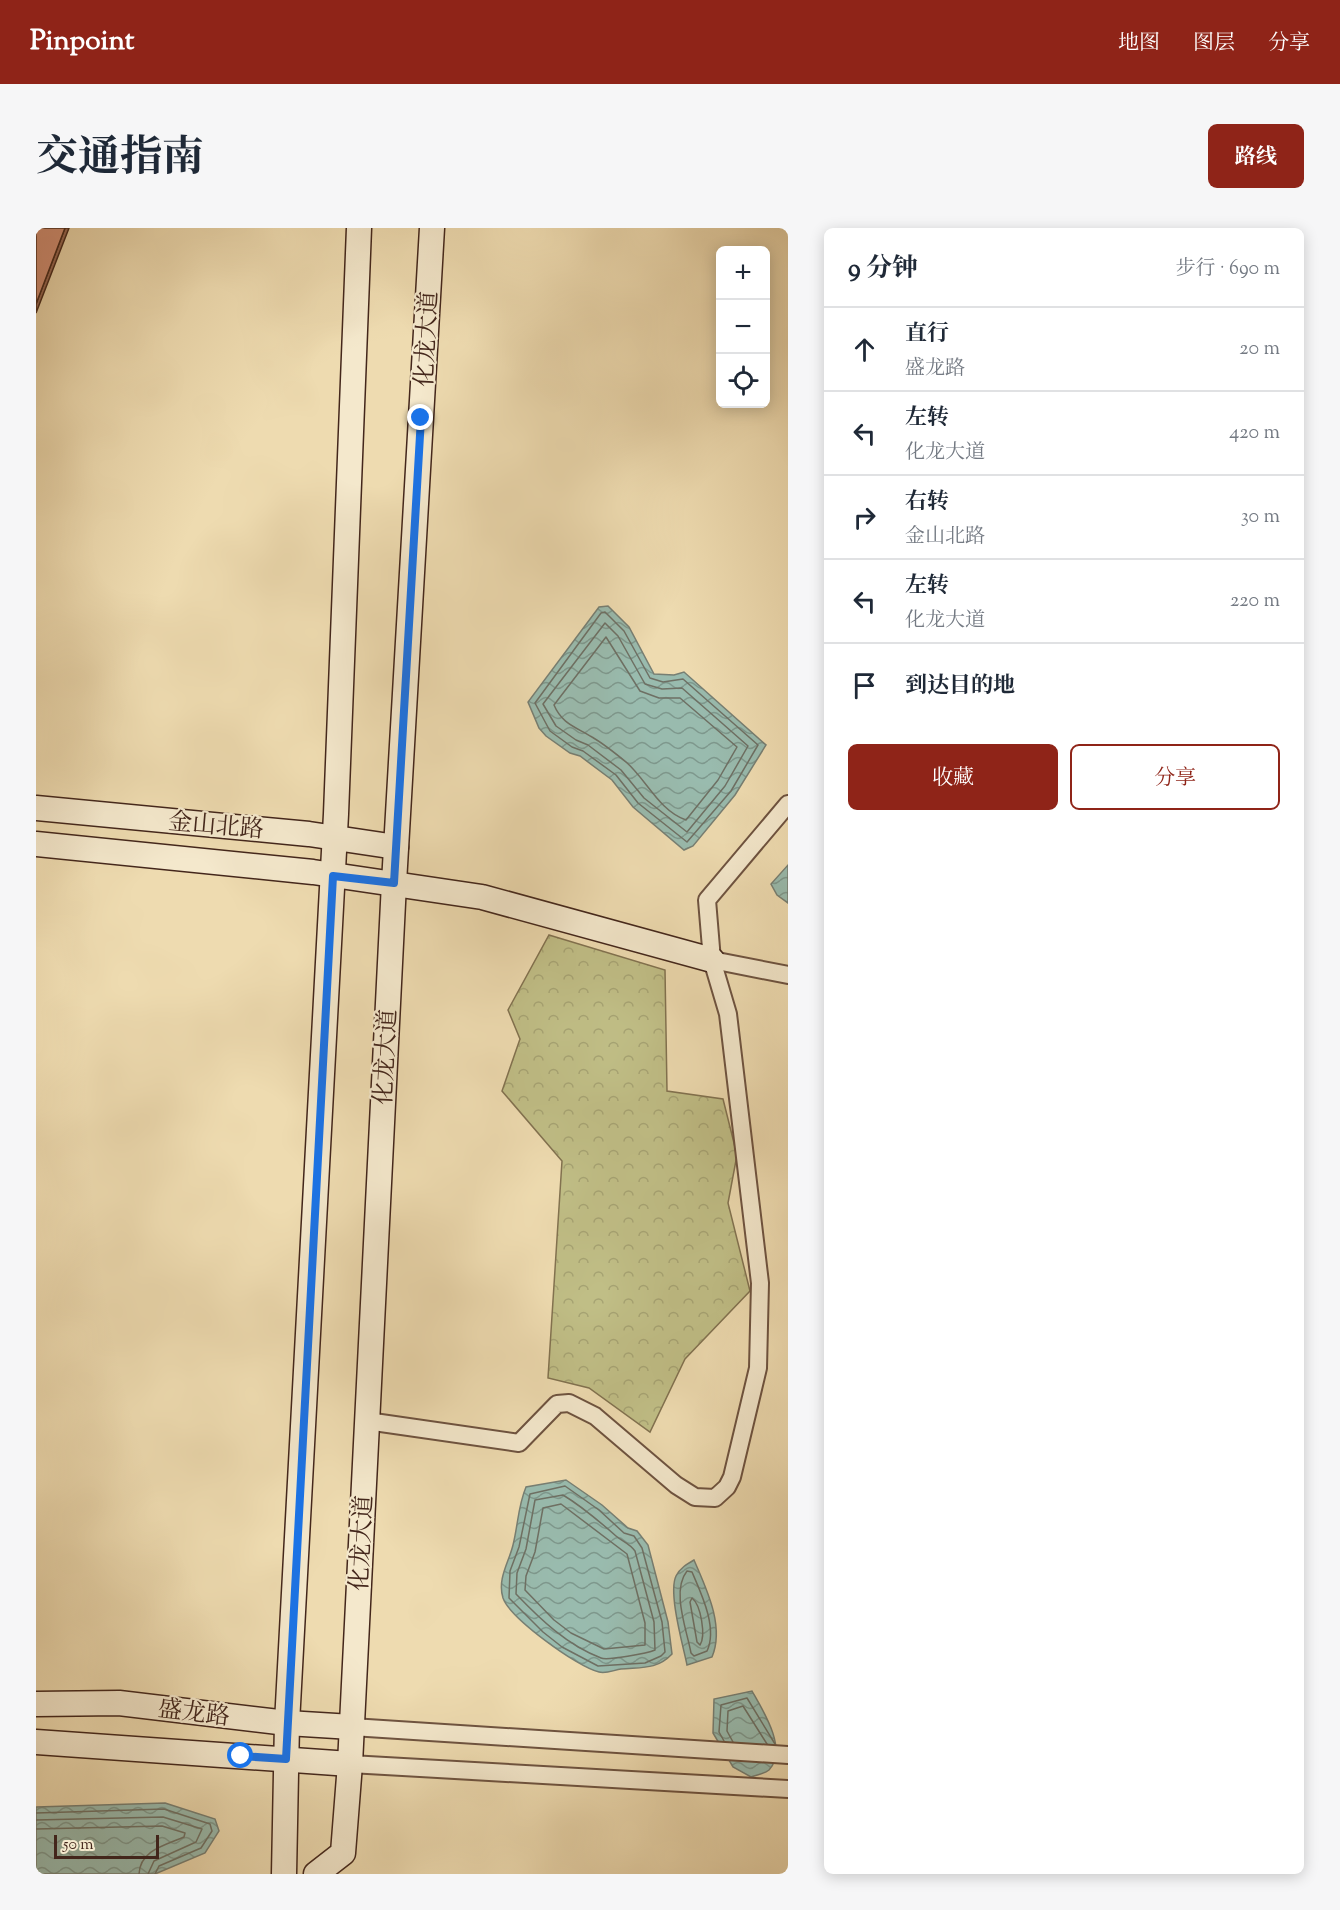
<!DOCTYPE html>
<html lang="zh">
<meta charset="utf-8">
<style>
body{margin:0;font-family:"Sorts Mill Goudy","Noto Serif SC",serif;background:#f6f6f7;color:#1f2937}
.controls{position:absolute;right:18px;top:18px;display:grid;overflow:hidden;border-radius:9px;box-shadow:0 3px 15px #0003}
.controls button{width:54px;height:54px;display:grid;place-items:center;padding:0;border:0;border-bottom:2px solid #e0e1e3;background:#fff;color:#1f2937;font:30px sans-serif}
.scale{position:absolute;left:18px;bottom:15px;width:105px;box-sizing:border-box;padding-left:6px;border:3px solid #43261b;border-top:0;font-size:16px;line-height:21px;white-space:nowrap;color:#43261b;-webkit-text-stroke:4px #f4e8cc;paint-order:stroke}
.stop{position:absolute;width:18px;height:18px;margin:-14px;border:4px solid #1a73e8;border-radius:50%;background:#fff}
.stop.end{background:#1a73e8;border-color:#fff;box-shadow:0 2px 6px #0008}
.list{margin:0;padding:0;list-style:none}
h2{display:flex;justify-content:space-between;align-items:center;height:78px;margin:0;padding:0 24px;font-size:26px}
h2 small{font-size:20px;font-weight:400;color:#747a83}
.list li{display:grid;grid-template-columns:39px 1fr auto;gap:18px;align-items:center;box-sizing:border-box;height:84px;padding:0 24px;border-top:2px solid #e0e1e3}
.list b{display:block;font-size:22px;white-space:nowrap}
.list p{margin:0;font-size:20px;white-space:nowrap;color:#747a83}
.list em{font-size:20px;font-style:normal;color:#747a83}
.actions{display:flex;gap:12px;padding:18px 24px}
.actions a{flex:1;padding:14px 0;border:2px solid #8f2418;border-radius:9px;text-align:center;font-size:21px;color:#8f2418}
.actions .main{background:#8f2418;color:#fff}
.icon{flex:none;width:33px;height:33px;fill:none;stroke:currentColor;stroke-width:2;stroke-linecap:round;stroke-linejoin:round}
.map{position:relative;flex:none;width:752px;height:1646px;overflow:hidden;border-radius:9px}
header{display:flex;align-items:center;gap:36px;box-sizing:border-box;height:84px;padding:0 30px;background:#8f2418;color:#fff}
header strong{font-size:28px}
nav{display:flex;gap:33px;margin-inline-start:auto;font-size:21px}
.intro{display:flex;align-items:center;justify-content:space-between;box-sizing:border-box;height:144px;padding:0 36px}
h1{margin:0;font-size:42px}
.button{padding:15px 27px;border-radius:9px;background:#8f2418;color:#fff;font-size:21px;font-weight:700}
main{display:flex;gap:36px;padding:0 36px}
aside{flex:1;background:#fff;border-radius:9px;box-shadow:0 3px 15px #0003}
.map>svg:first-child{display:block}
</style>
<header>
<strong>Pinpoint</strong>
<nav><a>地图</a><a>图层</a><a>分享</a></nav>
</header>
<div class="intro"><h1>交通指南</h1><a class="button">路线</a></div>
<main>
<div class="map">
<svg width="752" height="1646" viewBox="0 0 752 1646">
<defs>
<pattern id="forest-crowns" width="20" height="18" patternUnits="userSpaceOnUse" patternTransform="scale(1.5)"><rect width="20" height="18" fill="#c0be86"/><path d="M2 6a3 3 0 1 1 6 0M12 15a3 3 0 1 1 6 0" fill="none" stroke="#a6a373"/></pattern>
<pattern id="water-waves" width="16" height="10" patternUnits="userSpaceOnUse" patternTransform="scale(1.5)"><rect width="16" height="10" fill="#99bbae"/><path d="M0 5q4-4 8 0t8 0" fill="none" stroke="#7e988d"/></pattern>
</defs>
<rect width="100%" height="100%" fill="#eedbb0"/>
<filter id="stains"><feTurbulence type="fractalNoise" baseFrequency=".00333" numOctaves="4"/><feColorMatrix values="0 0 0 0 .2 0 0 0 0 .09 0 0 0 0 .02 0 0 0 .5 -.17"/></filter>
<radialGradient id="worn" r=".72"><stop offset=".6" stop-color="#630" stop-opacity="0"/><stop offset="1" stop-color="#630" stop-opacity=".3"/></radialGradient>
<polygon fill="url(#forest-crowns)" stroke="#827250" stroke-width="1.5" points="513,707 629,742 631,863 687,871 701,927 692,975 714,1063 649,1131 614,1204 553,1160 512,1150 526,933 466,863 484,811 472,782"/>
<g fill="url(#water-waves)" stroke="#777f73" stroke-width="1.5">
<polygon points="572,378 593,399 618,446 638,447 648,444 730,517 699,567 657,618 648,622 597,579 576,552 544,528 534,525 510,508 503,500 492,474 563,379"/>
<polygon points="752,637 752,675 741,667 735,656"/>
<path d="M530,1252L566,1277L592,1300L601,1303L612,1317L632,1394L636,1426C621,1442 605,1439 585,1441C578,1442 570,1446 563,1444C541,1439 474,1390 467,1370C461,1351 473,1334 477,1317C482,1297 482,1278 490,1259Z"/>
<path d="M658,1332C670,1360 689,1398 676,1429L651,1437C647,1417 632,1365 640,1348C644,1340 651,1336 658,1332Z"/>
<path d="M716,1463C728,1484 752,1522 733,1542C728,1546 720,1547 715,1549L697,1539L677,1505L678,1471Z"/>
<polygon points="129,1575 179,1591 183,1603 169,1625 119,1646 0,1646 0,1579"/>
</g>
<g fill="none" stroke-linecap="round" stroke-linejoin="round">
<g stroke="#6e7064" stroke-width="1.5">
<polygon points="569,384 588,403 614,450 627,454 647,451 722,517 695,563 651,614 602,575 580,547 547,523 536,519 514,503 499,475 565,385"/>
<polygon points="569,395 582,408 609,456 626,461 646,460 712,518 689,558 651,604 608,570 585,542 552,517 540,512 520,498 507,476"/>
<path d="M570,409L604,463L623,470H644L701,519L682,552L650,592C623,583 610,551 590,534C579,525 568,516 556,509C540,499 526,496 518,477Z"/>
<polygon points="529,1258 563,1282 588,1305 598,1308 606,1320 626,1394 629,1424 625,1428 609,1435 562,1438 526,1419 507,1404 473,1370 474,1343 483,1319 494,1266"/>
<path d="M527,1267C547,1279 563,1293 580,1308C587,1314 593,1315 599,1323L618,1394L619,1422C612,1425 571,1433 565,1430C531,1417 505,1392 480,1366L481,1345L490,1321L499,1272Z"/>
<polygon points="525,1276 591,1326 609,1395 609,1417 568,1421 535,1405 518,1392 489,1362 490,1348 499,1324 507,1280"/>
<path d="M651,1343L656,1344C665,1365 682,1400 671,1423L658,1428L655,1425C651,1402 635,1363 651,1343Z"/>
<path d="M656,1370C665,1377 670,1408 664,1417L661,1414L654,1374Z"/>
<polyline points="688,1513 683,1504 685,1477 711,1470 739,1516"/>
<polyline points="697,1514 691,1503 692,1483 707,1478 731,1516"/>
<polyline points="0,1585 128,1581 174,1596 176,1603 165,1620 123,1638 119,1646"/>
<polyline points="0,1592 127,1589 166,1601 160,1614 118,1633 112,1646"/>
<path d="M0,1601L126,1598L149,1605L148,1609C130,1617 104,1622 103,1646"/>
</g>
<defs>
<g id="street">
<polyline points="676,732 752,747"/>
<polyline points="331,1193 483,1215 521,1176 533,1175 559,1188 640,1257 659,1269 679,1270 691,1259 696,1249 722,1140 724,1055 692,786 676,732 671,672 752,576"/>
<polyline points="316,1499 752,1527"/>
<polyline points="314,1536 752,1561"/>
</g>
<g id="secondary">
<polyline points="0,580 273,606 360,619"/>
<polyline points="0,616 277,644 446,669 676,732"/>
<polyline points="0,1476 83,1475 251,1495 316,1499"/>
<polyline points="0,1514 314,1536"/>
<polyline points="248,1646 251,1495 300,586 323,0"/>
<polyline points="280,1646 307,1625 314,1536 358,655 396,0"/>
</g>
</defs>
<use href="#street" stroke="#6e5340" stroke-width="20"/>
<use href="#secondary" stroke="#43261b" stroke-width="27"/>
<use href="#street" stroke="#f4e8cc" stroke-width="16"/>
<use href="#secondary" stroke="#f4e8cc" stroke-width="24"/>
</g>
<polygon fill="#946553" stroke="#43261b" stroke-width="1.5" points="29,0 33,0 0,85 0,76"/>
<polygon fill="#d39077" stroke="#43261b" stroke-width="1.5" points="0,0 29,0 0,76"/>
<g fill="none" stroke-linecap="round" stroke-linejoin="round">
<polyline stroke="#1a73e8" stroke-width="8" points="205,1528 250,1531 297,648 358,655 385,190"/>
</g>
<g text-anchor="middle" stroke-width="4.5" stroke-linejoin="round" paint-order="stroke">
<g font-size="24" fill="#43261b" stroke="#f4e8cc">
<text transform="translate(390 111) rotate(-87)" y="8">化龙大道</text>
<text transform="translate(180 597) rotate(5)" y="8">金山北路</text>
<text transform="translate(349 829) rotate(-87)" y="8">化龙大道</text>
<text transform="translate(325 1315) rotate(-87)" y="8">化龙大道</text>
<text transform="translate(158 1484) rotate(7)" y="8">盛龙路</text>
</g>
</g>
<rect width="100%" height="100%" filter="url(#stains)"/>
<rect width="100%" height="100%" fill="url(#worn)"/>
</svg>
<div class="controls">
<button>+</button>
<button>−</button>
<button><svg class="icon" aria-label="locate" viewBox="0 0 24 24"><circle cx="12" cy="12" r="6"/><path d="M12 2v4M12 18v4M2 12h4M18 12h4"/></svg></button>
</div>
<div class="scale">50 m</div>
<div class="stop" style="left:205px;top:1528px"></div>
<div class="stop end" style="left:385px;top:190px"></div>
</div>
<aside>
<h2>9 分钟<small>步行 · 690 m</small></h2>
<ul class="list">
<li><svg class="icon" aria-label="ahead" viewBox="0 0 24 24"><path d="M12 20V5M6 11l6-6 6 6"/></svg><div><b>直行</b><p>盛龙路</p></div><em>20 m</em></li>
<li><svg class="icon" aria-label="left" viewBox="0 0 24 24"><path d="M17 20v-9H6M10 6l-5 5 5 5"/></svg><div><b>左转</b><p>化龙大道</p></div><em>420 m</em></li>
<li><svg class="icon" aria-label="right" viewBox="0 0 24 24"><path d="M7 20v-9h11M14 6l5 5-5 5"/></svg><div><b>右转</b><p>金山北路</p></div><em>30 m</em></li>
<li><svg class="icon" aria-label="left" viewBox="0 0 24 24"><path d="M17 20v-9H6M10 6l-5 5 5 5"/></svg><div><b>左转</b><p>化龙大道</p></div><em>220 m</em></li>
<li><svg class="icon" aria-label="arrive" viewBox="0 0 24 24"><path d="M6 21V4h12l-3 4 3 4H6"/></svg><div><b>到达目的地</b></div></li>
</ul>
<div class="actions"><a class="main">收藏</a><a>分享</a></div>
</aside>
</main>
